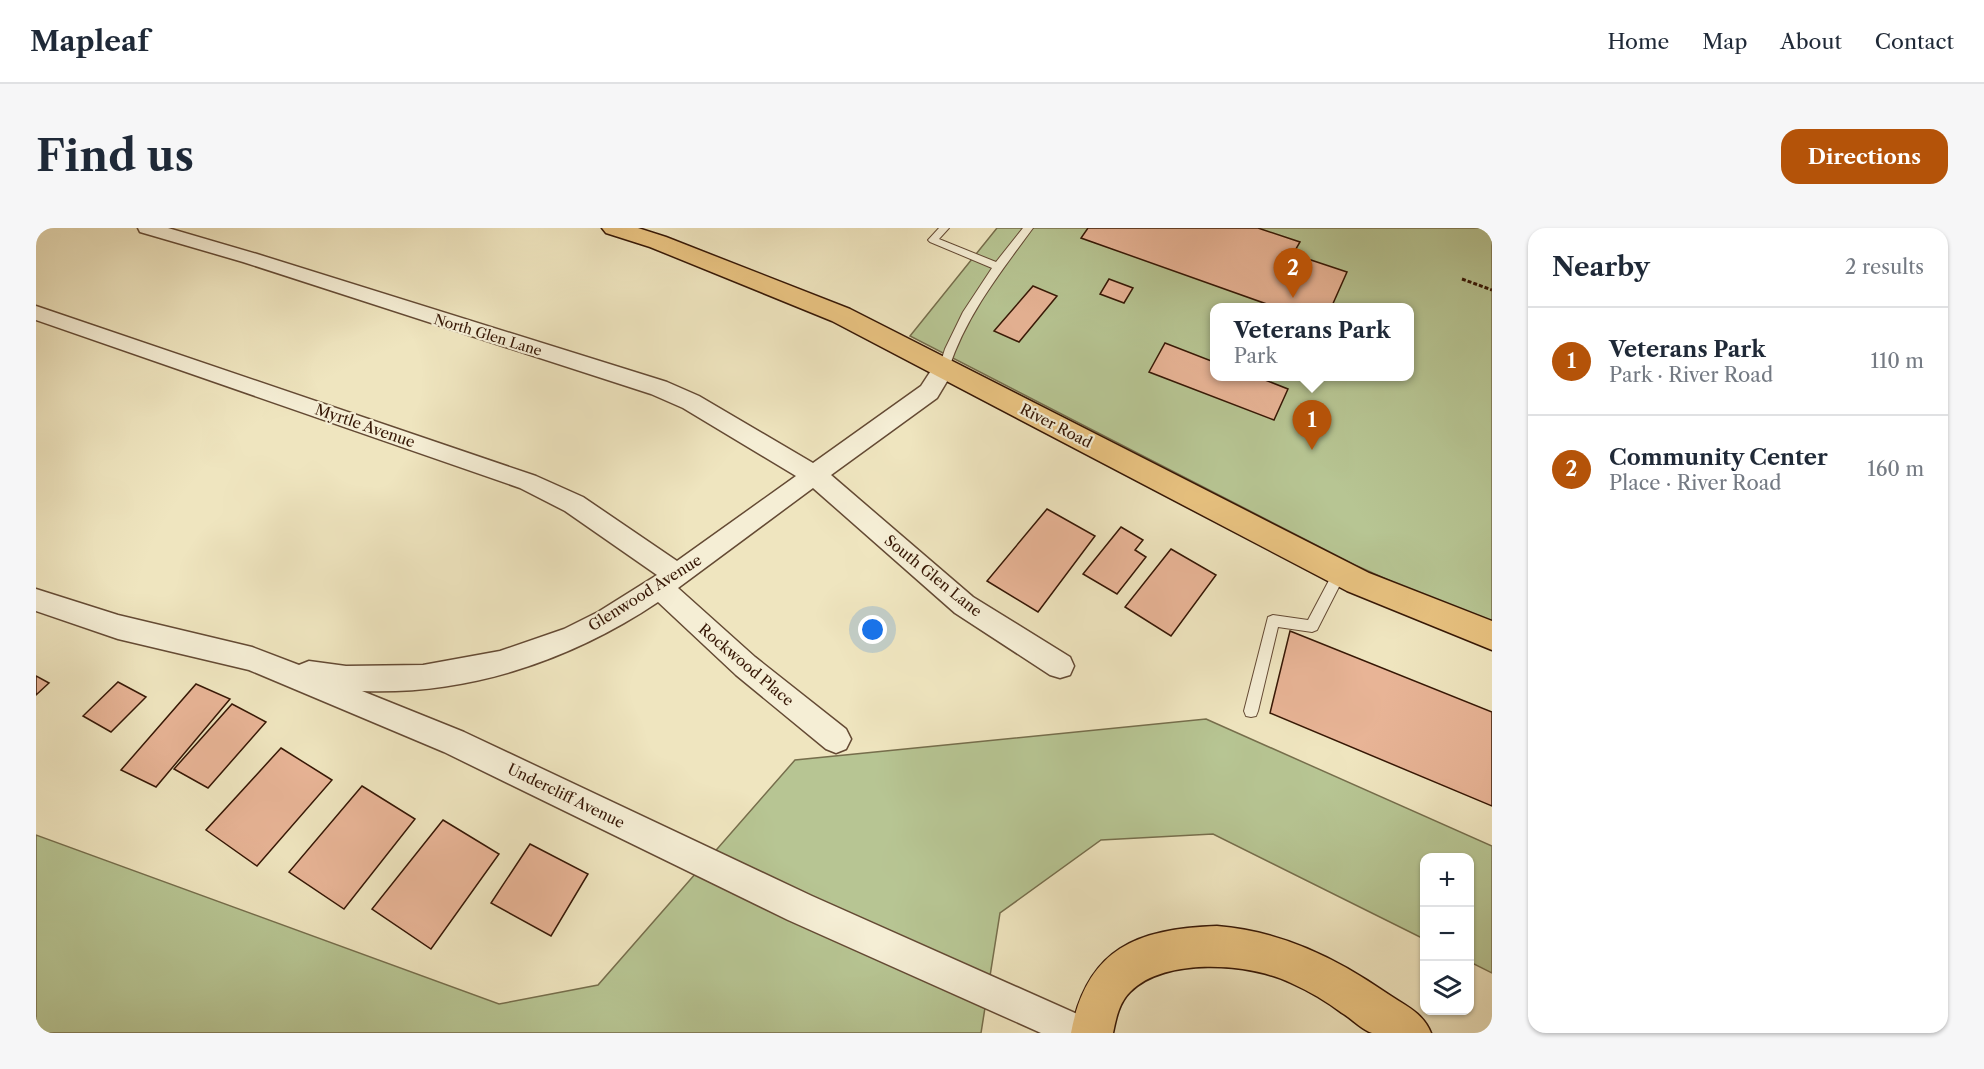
<!DOCTYPE html>
<meta charset="utf-8">
<style>
body{margin:0;font-family:"Libre Caslon Text",serif;background:#f6f6f7;color:#1f2937}
.controls{position:absolute;right:18px;bottom:18px;display:grid;overflow:hidden;border-radius:12px;box-shadow:0 2px 4px #0004}
.controls button{width:54px;height:54px;display:grid;place-items:center;padding:0;border:0;border-bottom:2px solid #e0e1e3;background:#fff;color:#1f2937;font:30px sans-serif}
.you{position:absolute;left:837px;top:402px;width:21px;height:21px;margin:-15px;border:4px solid #fff;border-radius:50%;background:#1a73e8;box-shadow:0 0 0 9px #1a73e833}
.badge{display:grid;place-items:center;width:39px;height:39px;border-radius:50%;background:#b45309;color:#fff;font-size:20px;font-weight:700}
.pin{position:absolute;translate:-50% -50px;filter:drop-shadow(0 2px 3px #0008)}
.pin::after{content:'';position:absolute;top:32px;width:21px;height:18px;background:inherit;clip-path:polygon(0 0,100% 0,50% 100%)}
.popup{position:absolute;left:1174px;top:75px;width:204px;height:78px;box-sizing:border-box;display:grid;place-content:center;border-radius:12px;background:#fff;filter:drop-shadow(0 2px 4px #0005);font-size:20px;white-space:nowrap;color:#747a83}
.popup b{font-size:22px;color:#1f2937}
.popup::after{content:'';position:absolute;left:50%;top:100%;margin-left:-12px;border:12px solid transparent;border-top-color:#fff}
.list{margin:0;padding:0;list-style:none}
h2{display:flex;justify-content:space-between;align-items:center;height:78px;margin:0;padding:0 24px;font-size:26px}
h2 small{font-size:20px;font-weight:400;color:#747a83}
.list li{display:grid;grid-template-columns:39px 1fr auto;gap:18px;align-items:center;box-sizing:border-box;height:108px;padding:0 24px;border-top:2px solid #e0e1e3}
.list b{display:block;font-size:22px;white-space:nowrap}
.list p{margin:0;font-size:20px;white-space:nowrap;color:#747a83}
.list em{font-size:20px;font-style:normal;color:#747a83}
.icon{flex:none;width:33px;height:33px;fill:none;stroke:currentColor;stroke-width:2;stroke-linecap:round;stroke-linejoin:round}
.map{position:relative;flex:none;width:1456px;height:805px;overflow:hidden;border-radius:18px}
header{display:flex;align-items:center;gap:36px;box-sizing:border-box;height:84px;padding:0 30px;background:#fff;border-bottom:2px solid #e0e1e3}
header strong{font-size:28px}
nav{display:flex;gap:33px;margin-inline-start:auto;font-size:21px}
.intro{display:flex;align-items:center;justify-content:space-between;box-sizing:border-box;height:144px;padding:0 36px}
h1{margin:0;font-size:42px}
.button{padding:15px 27px;border-radius:18px;background:#b45309;color:#fff;font-size:21px;font-weight:700}
main{display:flex;gap:36px;padding:0 36px}
aside{flex:1;background:#fff;border-radius:18px;box-shadow:0 2px 4px #0004}
.map>svg:first-child{display:block}
</style>
<header>
<strong>Mapleaf</strong>
<nav><a>Home</a><a>Map</a><a>About</a><a>Contact</a></nav>
</header>
<div class="intro"><h1>Find us</h1><a class="button">Directions</a></div>
<main>
<div class="map">
<svg width="1456" height="805" viewBox="0 0 1456 805">
<rect width="100%" height="100%" fill="#efe5bf"/>
<filter id="stains"><feTurbulence type="fractalNoise" baseFrequency=".00333" numOctaves="4"/><feColorMatrix values="0 0 0 0 .2 0 0 0 0 .09 0 0 0 0 .02 0 0 0 .5 -.17"/></filter>
<radialGradient id="worn" r=".72"><stop offset=".6" stop-color="#630" stop-opacity="0"/><stop offset="1" stop-color="#630" stop-opacity=".3"/></radialGradient>
<g fill="#b7c593" stroke="#766e4c" stroke-width="1.5" fill-rule="evenodd">
<path d="M961,0H1456V399L1319,337L874,108ZM1178,80H1374V148H1178Z"/>
<polygon points="1170,491 1456,618 1456,745 1434,734 1434,630 1388,630 1388,711 1177,606 1065,612 964,685 945,805 0,805 0,607 463,776 562,757 759,532"/>
</g>
<g fill="#e8b496" stroke="#361705" stroke-width="1.5">
<polygon points="1052,0 1222,0 1264,14 1257,26 1311,44 1295,80 1242,80 1045,10"/>
<polygon points="1073,51 1097,60 1088,75 1064,66"/>
<polygon points="997,58 1021,68 983,114 958,103"/>
<polygon points="1129,115 1178,134 1178,148 1219,148 1252,161 1238,192 1113,144"/>
<polygon points="1011,281 1059,308 1002,384 951,353"/>
<polygon points="1085,299 1107,312 1099,322 1110,329 1081,366 1047,346"/>
<polygon points="1135,321 1180,347 1135,408 1089,379"/>
<polygon points="1254,403 1456,484 1456,578 1234,485"/>
<polygon points="0,448 13,455 0,467"/>
<polygon points="82,454 110,469 75,504 47,488"/>
<polygon points="160,456 194,471 120,559 85,542"/>
<polygon points="196,476 230,494 172,560 138,541"/>
<polygon points="245,520 296,552 221,638 170,602"/>
<polygon points="326,558 379,591 308,681 253,644"/>
<polygon points="407,592 463,626 395,721 336,681"/>
<polygon points="494,616 552,646 515,708 455,675"/>
</g>
<g fill="none" stroke-linecap="round" stroke-linejoin="round">
<defs>
<g id="lane">
<path d="M903,0H913L903,11L960,34L987,0H997C964,45 931,86 913,140L908,144L903,140L909,121L927,84L956,40L894,14L892,12Z"/>
<polygon points="1304,340 1309,341 1310,345 1281,402 1276,404 1242,399 1222,483 1220,488 1215,489 1210,488 1208,483 1232,389 1237,387 1272,392 1299,341"/>
</g>
<path id="street" d="M102,0H132L221,26L631,154L663,168L777,235L885,158L900,135L908,132L916,135L919,140L901,170L795,247L937,369L1034,429L1038,438L1034,447L1024,450L1014,447L919,385L777,260L642,360L719,429L810,501L815,511L810,521L800,525L790,521L700,447L622,374C534,433 432,467 326,463L428,504L776,668L1057,793L1063,805H1005L752,692L408,524L213,442L82,411L0,383V361L82,387L216,419L263,437L273,433L310,438L387,437L464,423L528,401L562,384L621,347L529,283L484,260L0,92V78L500,248L547,269L641,333L760,248L647,180L615,166L207,34L104,4Z"/>
<g id="primary">
<polygon points="566,0 602,0 630,9 814,81 1333,345 1456,393 1456,422 1311,363 796,93 614,19 570,5"/>
<path d="M1181,698C1245,703 1300,730 1352,766C1370,778 1387,785 1395,805C1379,805 1351,805 1336,805C1326,802 1315,790 1306,785C1290,773 1273,763 1255,755C1214,735 1128,729 1094,764C1083,775 1080,790 1077,805H1035C1051,720 1101,701 1181,698Z"/>
</g>
</defs>
<use href="#lane" stroke="#644a34" stroke-width="2"/>
<use href="#street" stroke="#644a34" stroke-width="3"/>
<use href="#primary" stroke="#361705" stroke-width="3"/>
<polyline stroke="#361705" stroke-width="3" stroke-dasharray="4 2" stroke-linecap="butt" points="1426,51 1456,62"/>
<use href="#lane" fill="#f5eed5" fill-rule="evenodd"/>
<use href="#street" fill="#f5eed5" fill-rule="evenodd"/>
<use href="#primary" fill="#e8c280" fill-rule="evenodd"/>
</g>
<g text-anchor="middle" stroke-width="4.5" stroke-linejoin="round" paint-order="stroke">
<g font-size="14" fill="#361705" stroke="#f5eed5">
<text transform="translate(452 107) rotate(17)" y="5">North Glen Lane</text>
</g>
<g font-size="15" fill="#361705" stroke="#f5eed5">
<text transform="translate(329 198) rotate(19)" y="5">Myrtle Avenue</text>
<text transform="translate(1020 198) rotate(27)" y="5">River Road</text>
<text transform="translate(897 348) rotate(39)" y="5">South Glen Lane</text>
<text transform="translate(609 365) rotate(-32)" y="5">Glenwood Avenue</text>
<text transform="translate(710 437) rotate(40)" y="5">Rockwood Place</text>
<text transform="translate(530 568) rotate(26)" y="5">Undercliff Avenue</text>
</g>
</g>
<rect width="100%" height="100%" filter="url(#stains)"/>
<rect width="100%" height="100%" fill="url(#worn)"/>
</svg>
<div class="controls">
<button>+</button>
<button>−</button>
<button><svg class="icon" aria-label="layers" viewBox="0 0 24 24"><path d="M12 4l9 5-9 5-9-5zM3 14l9 5 9-5"/></svg></button>
</div>
<div class="you"></div>
<div class="pin badge" style="left:1276px;top:222px">1</div>
<div class="popup"><b>Veterans Park</b>Park</div>
<div class="pin badge" style="left:1257px;top:70px">2</div>
</div>
<aside>
<h2>Nearby<small>2 results</small></h2>
<ul class="list">
<li><span class="badge">1</span><div><b>Veterans Park</b><p>Park · River Road</p></div><em>110 m</em></li>
<li><span class="badge">2</span><div><b>Community Center</b><p>Place · River Road</p></div><em>160 m</em></li>
</ul>
</aside>
</main>
